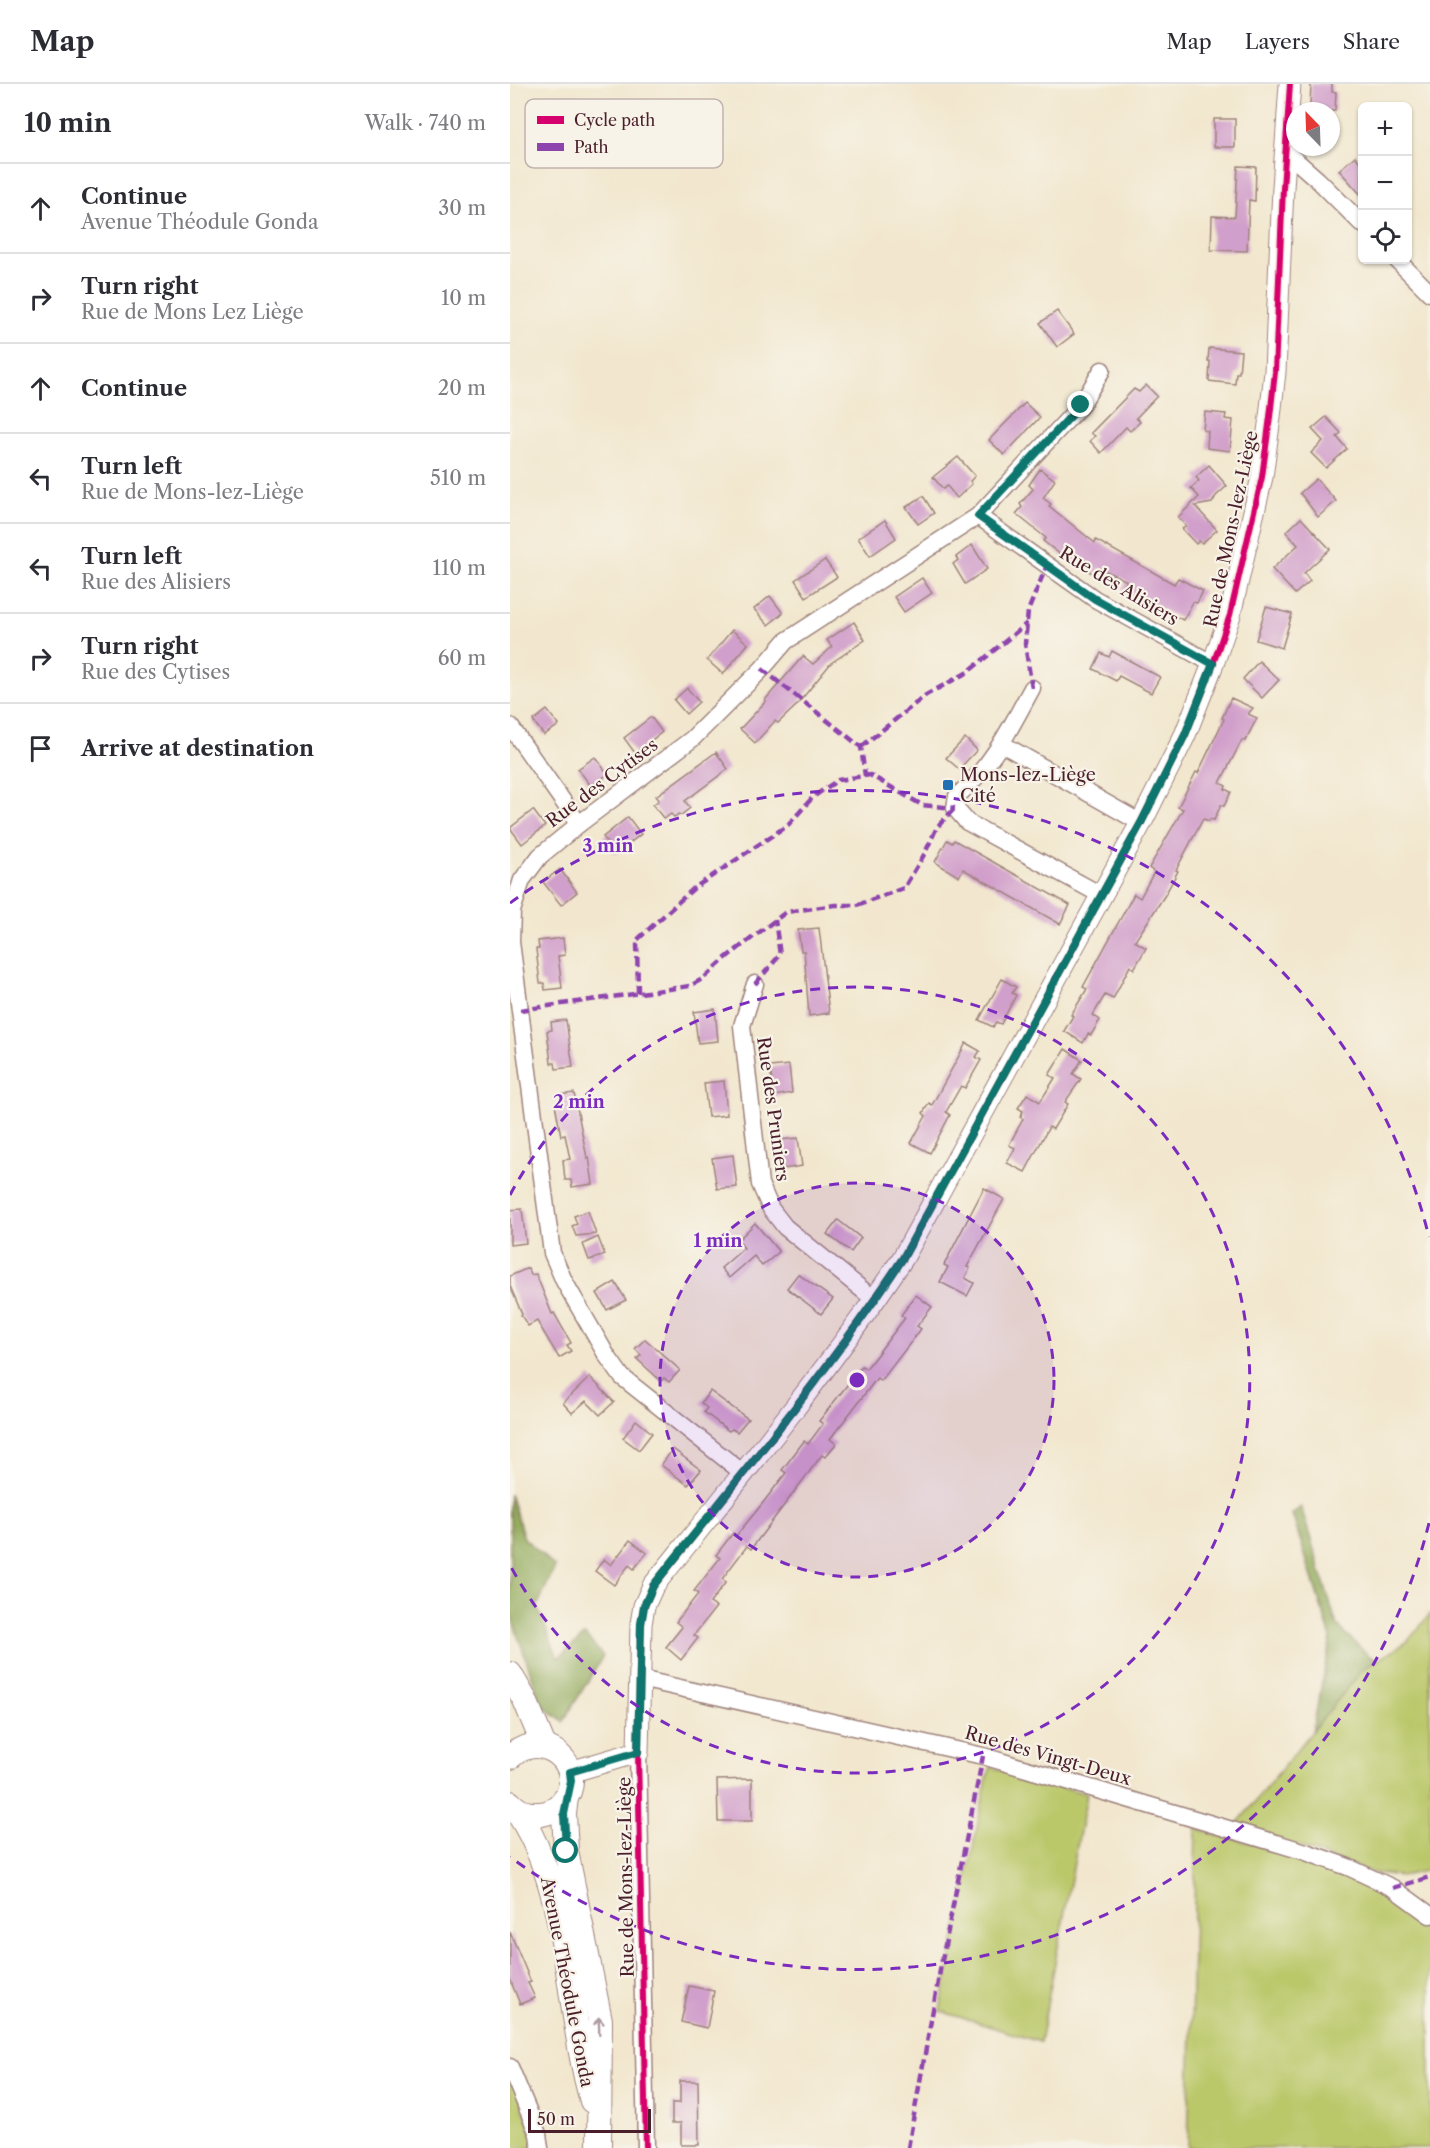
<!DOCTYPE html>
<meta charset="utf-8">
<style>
body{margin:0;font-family:"Libre Caslon Text",serif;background:#f7f7f7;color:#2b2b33}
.controls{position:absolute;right:18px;top:18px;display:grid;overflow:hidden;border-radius:9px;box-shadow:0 2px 4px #0004}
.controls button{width:54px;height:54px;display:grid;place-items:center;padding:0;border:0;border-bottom:2px solid #e1e1e2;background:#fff;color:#2b2b33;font:30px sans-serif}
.compass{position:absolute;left:776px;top:18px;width:54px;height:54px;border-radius:50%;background:#fff;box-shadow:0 2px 4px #0004;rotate:337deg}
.scale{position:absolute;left:18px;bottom:15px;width:123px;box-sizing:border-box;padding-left:6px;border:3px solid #4a1f2b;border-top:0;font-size:16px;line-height:21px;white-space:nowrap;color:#4a1f2b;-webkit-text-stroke:4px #f7f3e8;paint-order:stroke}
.stop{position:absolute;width:18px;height:18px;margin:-14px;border:4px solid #0f766e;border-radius:50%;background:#fff}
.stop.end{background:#0f766e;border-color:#fff;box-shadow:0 2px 6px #0008}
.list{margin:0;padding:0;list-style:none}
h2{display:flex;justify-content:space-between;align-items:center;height:78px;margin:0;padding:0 24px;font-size:26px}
h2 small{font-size:20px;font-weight:400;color:#7c7c81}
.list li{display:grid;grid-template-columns:39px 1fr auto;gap:18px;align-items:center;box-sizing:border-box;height:90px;padding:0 24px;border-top:2px solid #e1e1e2}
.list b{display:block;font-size:22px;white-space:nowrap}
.list p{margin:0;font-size:20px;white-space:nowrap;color:#7c7c81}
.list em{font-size:20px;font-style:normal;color:#7c7c81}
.icon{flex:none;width:33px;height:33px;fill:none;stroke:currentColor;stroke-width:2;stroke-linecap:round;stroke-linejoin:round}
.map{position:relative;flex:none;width:920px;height:2064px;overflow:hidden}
header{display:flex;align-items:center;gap:36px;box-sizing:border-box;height:84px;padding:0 30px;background:#fff;border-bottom:2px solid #e1e1e2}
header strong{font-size:28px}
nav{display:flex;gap:33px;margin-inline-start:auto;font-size:21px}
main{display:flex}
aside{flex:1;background:#fff}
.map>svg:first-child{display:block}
</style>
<header>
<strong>Map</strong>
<nav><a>Map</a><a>Layers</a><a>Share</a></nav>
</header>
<main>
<aside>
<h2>10 min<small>Walk · 740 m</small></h2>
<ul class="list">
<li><svg class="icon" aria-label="ahead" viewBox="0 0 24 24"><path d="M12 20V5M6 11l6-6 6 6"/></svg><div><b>Continue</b><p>Avenue Théodule Gonda</p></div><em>30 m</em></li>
<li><svg class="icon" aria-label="right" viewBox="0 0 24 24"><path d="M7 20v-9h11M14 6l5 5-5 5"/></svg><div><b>Turn right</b><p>Rue de Mons Lez Liège</p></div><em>10 m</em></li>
<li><svg class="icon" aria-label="ahead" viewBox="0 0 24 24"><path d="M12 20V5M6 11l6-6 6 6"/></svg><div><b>Continue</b></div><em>20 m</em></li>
<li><svg class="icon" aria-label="left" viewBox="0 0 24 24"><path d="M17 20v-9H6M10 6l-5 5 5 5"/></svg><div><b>Turn left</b><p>Rue de Mons-lez-Liège</p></div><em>510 m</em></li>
<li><svg class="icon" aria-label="left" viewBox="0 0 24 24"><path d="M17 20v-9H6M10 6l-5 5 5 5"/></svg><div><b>Turn left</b><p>Rue des Alisiers</p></div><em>110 m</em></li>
<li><svg class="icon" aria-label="right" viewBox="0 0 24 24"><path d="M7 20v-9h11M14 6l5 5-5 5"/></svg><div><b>Turn right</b><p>Rue des Cytises</p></div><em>60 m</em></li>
<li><svg class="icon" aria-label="arrive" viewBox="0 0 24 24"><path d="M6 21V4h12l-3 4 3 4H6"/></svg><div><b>Arrive at destination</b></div></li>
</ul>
</aside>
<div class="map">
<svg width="920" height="2064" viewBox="0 0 920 2064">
<rect width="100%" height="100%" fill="#f7f3e8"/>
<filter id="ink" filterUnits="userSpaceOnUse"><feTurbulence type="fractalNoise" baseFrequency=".0167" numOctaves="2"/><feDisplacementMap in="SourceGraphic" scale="12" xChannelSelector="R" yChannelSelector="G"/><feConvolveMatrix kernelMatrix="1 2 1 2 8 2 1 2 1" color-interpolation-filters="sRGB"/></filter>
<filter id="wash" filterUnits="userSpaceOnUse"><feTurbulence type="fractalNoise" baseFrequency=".008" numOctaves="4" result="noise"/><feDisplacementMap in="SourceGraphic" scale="24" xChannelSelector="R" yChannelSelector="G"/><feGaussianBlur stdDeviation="1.35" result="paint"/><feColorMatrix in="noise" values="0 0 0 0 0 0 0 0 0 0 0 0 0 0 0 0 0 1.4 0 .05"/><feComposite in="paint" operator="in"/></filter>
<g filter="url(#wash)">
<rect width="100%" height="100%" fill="#f2e7ce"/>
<g fill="#bbc86a" stroke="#82744a" stroke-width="1.5">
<polygon points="920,1530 920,1786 892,1792 864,1789 726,1741 853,1585 897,1558"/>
<polygon points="481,1683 577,1710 530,1958 430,1927 477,1694"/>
<polygon points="686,1745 800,1774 877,1810 920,1839 920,2064 678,2064"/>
<polygon points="0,1984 27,2064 0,2064"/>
</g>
<g fill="#94ac5e" stroke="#6f6644" stroke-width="1.5">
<polygon points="0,1410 14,1454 45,1483 27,1523 48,1574 75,1551 93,1572 53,1638 31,1620 0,1528"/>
<polygon points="791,1423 827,1541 858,1571 867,1576 853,1585 802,1648 821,1554 782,1430"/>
</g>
<g id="blocks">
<g fill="#d19fcb">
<polygon points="801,0 822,0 822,8 826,8 825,27 805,27 805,22 800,22"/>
<rect x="704" y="35" width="21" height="28"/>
<polygon points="845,72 852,81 852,112 829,86"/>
<polygon points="728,82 746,83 745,117 739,116 737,167 701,166 702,132 725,133"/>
<polygon points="547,227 564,250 547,263 530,239"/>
<polygon points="699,264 731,267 729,289 726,289 725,300 699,297 700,277 698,277"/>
<polygon points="636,301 647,312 626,334 630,338 620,347 616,343 591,369 580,357 585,352 581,349 624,305 629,308"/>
<polygon points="515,319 530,333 494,371 479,356"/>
<polygon points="695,328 716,330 715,335 723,336 720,367 697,364 698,347 693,346"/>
<polygon points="816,333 831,349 827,353 837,365 816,384 801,369 813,357 802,345"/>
<polygon points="448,373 465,392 460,397 462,400 447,414 437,402 433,405 423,393"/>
<polygon points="699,381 717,402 706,412 702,419 685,422 707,446 692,459 689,457 686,460 672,445 676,442 668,433 689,413 681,404 689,397 686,393"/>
<polygon points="530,385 545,396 533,414 541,420 539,422 585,459 586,456 664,500 668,494 693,507 687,519 683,518 673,536 612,505 617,497 590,484 586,491 555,474 533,457 536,454 506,430 512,423 510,420 523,405 519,401"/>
<polygon points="806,395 826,417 808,433 790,409"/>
<polygon points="413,412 424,429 408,440 396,423"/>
<polygon points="791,434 820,465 794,489 800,497 785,510 762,485 788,461 776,448"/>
<polygon points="375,436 386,454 360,472 348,454"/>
<polygon points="462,461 477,485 455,500 443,480 448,476 446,473"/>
<polygon points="315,476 327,493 296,513 285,496"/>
<polygon points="412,494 422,509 394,528 384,513"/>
<polygon points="260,512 273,529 258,541 244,525"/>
<polygon points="756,523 782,530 772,564 746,556"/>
<polygon points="344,538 355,556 321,579 286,622 268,639 265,637 245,659 230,645 256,617 255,616 293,572 303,580 322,563 317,556"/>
<polygon points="222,546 238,560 213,590 197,576"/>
<polygon points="602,567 650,593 641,609 609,592 606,597 583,585 591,569 599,573"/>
<polygon points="749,577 769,596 752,614 733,595"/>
<polygon points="177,604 189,618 176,630 164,616"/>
<polygon points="721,614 743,624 738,630 747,634 735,657 732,656 710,699 716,702 715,705 721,708 714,722 711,721 704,736 700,735 699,737 693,735 666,786 668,787 655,811 625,857 636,864 624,885 620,882 603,915 595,911 583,931 590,936 581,951 578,950 573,959 554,947 563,932 561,931 577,905 573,903 624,810 630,814 644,788 639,784 673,725 668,723 686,688 688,689 714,635 712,634"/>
<polygon points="37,626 49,641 34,651 23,637"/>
<polygon points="141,633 152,648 125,669 114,654"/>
<polygon points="455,654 467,666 449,685 436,674"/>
<polygon points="206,668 218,685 175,717 180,724 171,731 169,730 164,733 161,730 154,735 143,721 149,716 146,712"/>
<polygon points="85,673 98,690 81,702 68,685"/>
<polygon points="23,726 35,742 12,760 0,744"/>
<polygon points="118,733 131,750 106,770 93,753"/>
<polygon points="437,756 442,759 444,756 560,821 550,840 453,785 449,793 425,778"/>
<polygon points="50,785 67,808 51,821 33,798"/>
<polygon points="309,844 319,929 299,932 294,867 291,867 288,846"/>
<polygon points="53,854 55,871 48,872 52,904 35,906 34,899 30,899 26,865 29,865 28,857"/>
<polygon points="492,895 506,903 502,909 506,911 491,940 486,938 483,943 469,936"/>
<polygon points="205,925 208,957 188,959 184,928"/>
<polygon points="56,936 63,983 46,985 45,979 41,979 37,947 42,946 41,938"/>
<polygon points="456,959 470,967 466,973 471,976 455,1004 451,1002 436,1028 440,1031 420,1069 401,1059 416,1032 413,1029 419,1019 422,1021"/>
<polygon points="555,965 572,976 563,990 571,995 555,1018 558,1020 543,1045 539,1043 515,1088 497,1079 505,1064 499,1061 513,1035 510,1033 513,1027 508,1024 517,1010 530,1018 545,994 539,991"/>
<polygon points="279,981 282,1009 264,1012 260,983"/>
<polygon points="214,997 217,1031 198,1033 194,999"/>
<polygon points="64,1009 77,1074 79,1073 83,1100 62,1103 61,1096 55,1096 53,1076 60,1075 55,1051 51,1052 45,1020 51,1019 49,1011"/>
<polygon points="288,1054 292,1082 273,1085 270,1056"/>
<polygon points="223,1071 227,1103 207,1105 202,1074"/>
<polygon points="474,1104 494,1115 457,1183 460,1184 455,1194 464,1199 457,1212 430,1198 438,1183 434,1181"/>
<polygon points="12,1125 16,1159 0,1161 0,1126"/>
<polygon points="78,1127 86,1150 66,1152 62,1142 67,1140 64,1132"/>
<polygon points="328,1136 351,1154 341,1168 317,1150"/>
<polygon points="245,1139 269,1168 252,1182 244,1172 219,1194 211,1184 234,1164 228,1156"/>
<polygon points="88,1153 95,1171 79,1176 73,1160"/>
<polygon points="18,1184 21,1191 26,1190 42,1230 44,1229 61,1259 57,1261 61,1267 49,1274 27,1237 18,1242 11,1231 12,1230 0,1202 0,1192"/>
<polygon points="288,1190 323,1215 311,1230 277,1204"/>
<polygon points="105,1198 116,1216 97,1226 87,1209"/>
<polygon points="406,1211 422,1223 407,1242 411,1245 371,1297 367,1294 320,1355 326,1360 315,1373 312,1371 241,1465 237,1462 212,1495 216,1498 200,1519 206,1523 184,1551 188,1554 171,1576 156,1563 172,1543 166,1538 188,1510 184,1507 210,1474 206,1471 223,1449 226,1452 252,1420 276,1389 272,1386 294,1357 298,1360 313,1340 309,1337 352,1282 356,1285 381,1252 395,1234 391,1231"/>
<polygon points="135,1255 170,1286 159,1298 154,1294 151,1297 127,1275 131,1271 125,1265"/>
<polygon points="80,1293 104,1318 90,1331 76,1317 62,1329 53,1319"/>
<polygon points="200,1307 238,1335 227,1348 222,1345 219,1347 194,1328 197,1324 191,1319"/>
<polygon points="126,1336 142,1349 129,1366 113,1354"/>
<polygon points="163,1365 191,1386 178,1401 151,1381"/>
<polygon points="120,1456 137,1469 124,1485 119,1481 104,1501 85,1487 94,1475 101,1481"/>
<polygon points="242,1695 242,1737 208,1737 207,1696"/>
<polygon points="0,1848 21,1898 18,1899 25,1914 10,1920 0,1895"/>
<polygon points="179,1902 204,1907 197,1944 171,1938"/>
<polygon points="170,1997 188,1997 189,2061 171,2061 171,2039 162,2039 162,2019 170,2019"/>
</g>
</g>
</g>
<g filter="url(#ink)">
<use href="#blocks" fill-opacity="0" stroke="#9e837c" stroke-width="1.5"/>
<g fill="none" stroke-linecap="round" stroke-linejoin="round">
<defs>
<g id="minor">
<polyline points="775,67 808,96 852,140"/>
<polyline points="887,176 920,209"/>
<polyline points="468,432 585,515 703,580"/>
<path d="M522,604C500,645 482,682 447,712L445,724L457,738L591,811"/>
<polyline points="0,642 69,740"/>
<polyline points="492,660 631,739"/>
<polyline points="245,900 232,942 250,1100 261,1125 275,1143 365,1216"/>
<polyline points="233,1389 112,1293 97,1272 54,1197 42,1169 1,858 2,827 12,796 30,772 69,740 182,655 252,585 276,557 468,432 571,321 592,286"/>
<polyline points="130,1595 473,1672 796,1768 838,1783 883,1804 920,1831"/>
<polyline points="128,1668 136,2064"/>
<polyline points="0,1983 28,2050 30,2064"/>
</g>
<path id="tertiary" d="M60,1688L128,1668L131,1540L134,1522L143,1502C229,1395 317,1288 393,1174L631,739L675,651L703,580L720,531L752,393L760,333L765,288L773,104L780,0"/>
<g id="secondary">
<polyline points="0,1590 15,1616 34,1662"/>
<path d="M0,1673C33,1642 80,1683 53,1718C47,1725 38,1730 29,1730C18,1731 7,1727 0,1719"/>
<polyline points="56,1713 54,1730 56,1767 90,1936 89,2064"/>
<path d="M4,1723C62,1804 55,1923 82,2017"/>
</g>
</defs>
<use href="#minor" stroke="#9e837c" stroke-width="19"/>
<use href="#tertiary" stroke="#9e837c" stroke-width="23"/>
<use href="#secondary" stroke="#9e837c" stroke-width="26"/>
<use href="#minor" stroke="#fff" stroke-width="16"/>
<use href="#tertiary" stroke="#fff" stroke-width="21"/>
<use href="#secondary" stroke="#fff" stroke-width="24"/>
<g stroke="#8e44ad" stroke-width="4.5" stroke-dasharray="9 4.5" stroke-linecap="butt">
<polyline points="252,585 351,663 355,692"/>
<polyline points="522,604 515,560 518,527 537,481"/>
<polyline points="351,663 416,611 458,588 517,539"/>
<polyline points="245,900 270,871 265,836"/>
<polyline points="128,909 127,856 184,804 278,741 303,713 328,696 360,691 412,721 445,724"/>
<polyline points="10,926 180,902 194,894 217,873 276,828 325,821 347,821 394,804 415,769 427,743 445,724"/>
<polyline points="883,1804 920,1793"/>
<polyline points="398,2064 431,1881 473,1672"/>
</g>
<defs>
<path id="cycleway" d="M136,2064L128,1668L131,1540L134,1522L143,1502C229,1395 317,1288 393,1174L631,739L675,651L703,580L720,531L752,393L760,333L765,288L773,104L780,0"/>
</defs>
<use href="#cycleway" stroke="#f7f3e8" stroke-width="10"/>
<use href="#cycleway" stroke="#d6006c" stroke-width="6"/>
</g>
<defs><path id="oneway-shaft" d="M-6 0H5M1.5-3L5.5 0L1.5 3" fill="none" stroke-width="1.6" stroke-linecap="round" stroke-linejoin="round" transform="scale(1.5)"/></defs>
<use stroke="#ae9aa0" href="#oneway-shaft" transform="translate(89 1942) rotate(-92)"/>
</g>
<g fill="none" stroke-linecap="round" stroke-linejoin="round" filter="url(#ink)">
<path stroke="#0f766e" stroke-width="8" d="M56,1767L54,1730L61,1697L60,1688L128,1668L131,1540L134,1522L143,1502C228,1395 318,1288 393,1174L631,739L675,651L703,580L585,515L468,432L571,321"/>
</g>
<circle cx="347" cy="1296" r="197" fill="#7b2cbf" fill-opacity=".12"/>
<g fill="none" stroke="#7b2cbf" stroke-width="3" stroke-dasharray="10 8">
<circle cx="347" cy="1296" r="197"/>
<path d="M0 1111A393 393 0 1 1 0 1481"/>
<path d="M919 1439A590 590 0 0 1 0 1773M0 819A590 590 0 0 1 919 1153"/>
</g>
<rect fill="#1f6fb2" stroke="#f7f3e8" stroke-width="2" x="432" y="695" width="12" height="12" rx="3"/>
<g text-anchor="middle" stroke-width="4.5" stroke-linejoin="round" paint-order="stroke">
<g font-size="18" fill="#4a1f2b" stroke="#f7f3e8">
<text transform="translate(721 445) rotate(-78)" y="6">Rue de Mons-lez-Liège</text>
<text transform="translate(609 502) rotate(31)" y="6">Rue des Alisiers</text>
<text transform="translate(92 699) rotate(-37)" y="6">Rue des Cytises</text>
<text transform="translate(263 1025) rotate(82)" y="6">Rue des Pruniers</text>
<text transform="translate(538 1672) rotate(16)" y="6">Rue des Vingt-Deux</text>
<text transform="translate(116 1793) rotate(-91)" y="6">Rue de Mons-lez-Liège</text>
<text transform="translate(57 1898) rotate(79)" y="6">Avenue Théodule Gonda</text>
</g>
<g font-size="18" fill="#4a1f2b" stroke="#f7f3e8" text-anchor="start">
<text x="450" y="697">Mons-lez-Liège<tspan x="450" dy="21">Cité</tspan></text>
</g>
</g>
<rect x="15" y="15" width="198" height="69" rx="9" fill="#f7f3e8" stroke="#c3b3af" stroke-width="1.5"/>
<rect x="27" y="32" width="27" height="8" fill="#d6006c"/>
<rect x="27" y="59" width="27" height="8" fill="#8e44ad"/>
<g font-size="16" fill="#4a1f2b">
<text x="64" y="42">Cycle path</text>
<text x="64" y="69">Path</text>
</g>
<circle cx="347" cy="1296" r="9" fill="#7b2cbf" stroke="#f7f3e8" stroke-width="3"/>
<g font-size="18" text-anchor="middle" font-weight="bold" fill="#7b2cbf" stroke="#f7f3e8" stroke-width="4.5" stroke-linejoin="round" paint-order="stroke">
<text x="98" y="768">3 min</text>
<text x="69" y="1024">2 min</text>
<text x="208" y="1163">1 min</text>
</g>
</svg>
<div class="controls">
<button>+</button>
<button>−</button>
<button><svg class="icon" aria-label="locate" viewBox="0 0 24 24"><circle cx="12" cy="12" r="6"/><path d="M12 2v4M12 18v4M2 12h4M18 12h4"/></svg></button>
</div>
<svg class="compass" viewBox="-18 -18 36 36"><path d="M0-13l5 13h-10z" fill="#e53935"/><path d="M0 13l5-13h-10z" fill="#7c7c81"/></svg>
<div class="scale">50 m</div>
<div class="stop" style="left:56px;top:1767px"></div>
<div class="stop end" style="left:571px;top:321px"></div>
</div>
</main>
